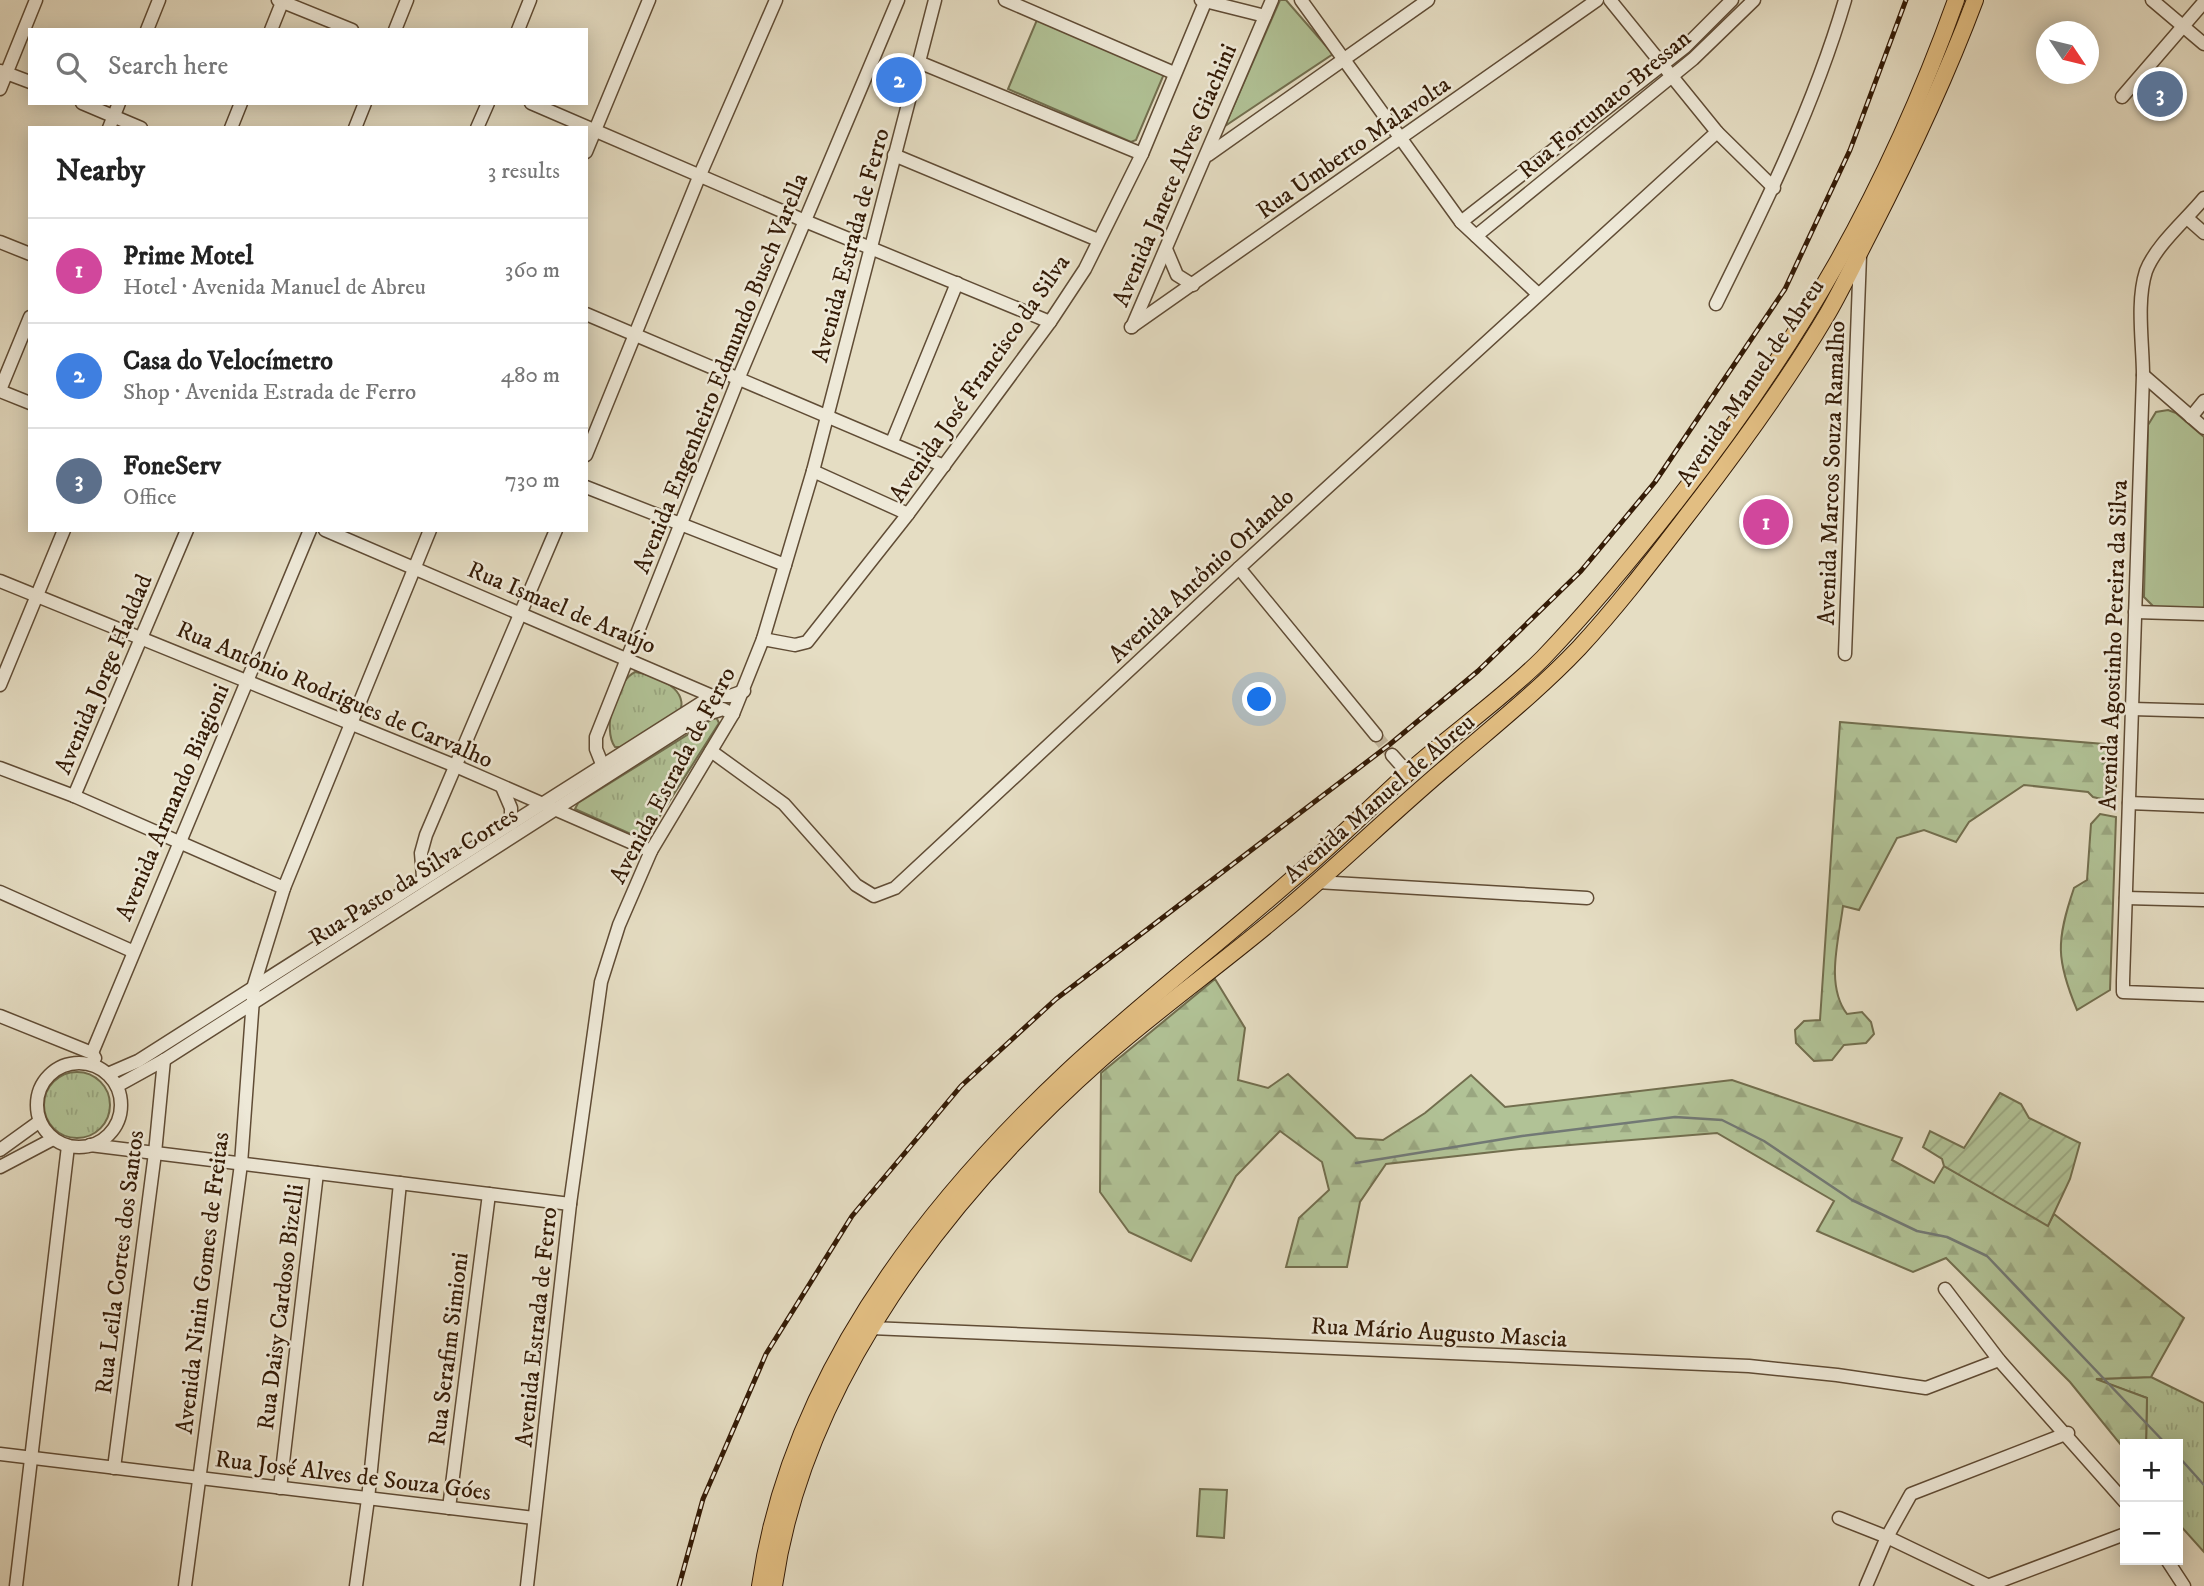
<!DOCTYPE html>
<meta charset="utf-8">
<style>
body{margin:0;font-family:"IM FELL DW Pica",serif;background:#f2f2f2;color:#222}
.controls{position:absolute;right:21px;bottom:21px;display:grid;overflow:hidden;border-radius:0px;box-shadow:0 4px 18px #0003}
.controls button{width:63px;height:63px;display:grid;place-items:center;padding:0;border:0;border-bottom:2px solid #e0e0e0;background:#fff;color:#222;font:35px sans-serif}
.compass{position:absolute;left:2036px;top:21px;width:63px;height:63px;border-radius:50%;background:#fff;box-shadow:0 4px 18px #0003;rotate:125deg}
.you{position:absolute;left:1260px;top:700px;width:24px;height:24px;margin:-18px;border:5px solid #fff;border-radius:50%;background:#1a73e8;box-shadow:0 0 0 10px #1a73e833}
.badge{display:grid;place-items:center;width:46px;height:46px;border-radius:50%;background:#0f766e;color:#fff;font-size:23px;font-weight:700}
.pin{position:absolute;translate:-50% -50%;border:4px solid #fff;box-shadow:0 2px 7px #0006}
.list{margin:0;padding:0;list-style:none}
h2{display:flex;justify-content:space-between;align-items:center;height:91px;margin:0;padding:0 28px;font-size:30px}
h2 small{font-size:23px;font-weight:400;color:#767676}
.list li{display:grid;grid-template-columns:46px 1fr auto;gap:21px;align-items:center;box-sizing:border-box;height:105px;padding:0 28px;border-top:2px solid #e0e0e0}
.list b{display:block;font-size:26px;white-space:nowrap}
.list p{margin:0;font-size:23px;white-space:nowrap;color:#767676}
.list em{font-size:23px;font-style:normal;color:#767676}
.icon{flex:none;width:38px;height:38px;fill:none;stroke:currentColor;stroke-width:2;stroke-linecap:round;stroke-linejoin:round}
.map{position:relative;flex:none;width:2204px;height:1586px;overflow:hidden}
.search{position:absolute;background:#fff;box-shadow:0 4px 18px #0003;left:28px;top:28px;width:560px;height:77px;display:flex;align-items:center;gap:18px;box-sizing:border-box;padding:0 24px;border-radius:0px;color:#767676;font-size:26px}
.panel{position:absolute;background:#fff;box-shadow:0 4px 18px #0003;left:28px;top:126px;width:560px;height:406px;border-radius:0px}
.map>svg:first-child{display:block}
</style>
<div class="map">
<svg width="2204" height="1586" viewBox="0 0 2204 1586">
<defs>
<pattern id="grass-tufts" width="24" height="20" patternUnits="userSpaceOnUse" patternTransform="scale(1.75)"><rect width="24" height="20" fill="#b1c296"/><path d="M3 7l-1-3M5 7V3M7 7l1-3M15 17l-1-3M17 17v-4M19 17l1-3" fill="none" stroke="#99a680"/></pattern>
<pattern id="forest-firs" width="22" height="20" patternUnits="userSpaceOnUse" patternTransform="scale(1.75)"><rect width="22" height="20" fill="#b1c296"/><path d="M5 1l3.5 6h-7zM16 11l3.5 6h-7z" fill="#99a680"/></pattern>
<pattern id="garden-furrows" width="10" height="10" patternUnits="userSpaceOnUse" patternTransform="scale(1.75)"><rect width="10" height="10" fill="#b1c296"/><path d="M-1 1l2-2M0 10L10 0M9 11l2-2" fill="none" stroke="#99a680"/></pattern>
</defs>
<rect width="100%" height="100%" fill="#e5ddc3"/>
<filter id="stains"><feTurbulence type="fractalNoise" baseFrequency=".00286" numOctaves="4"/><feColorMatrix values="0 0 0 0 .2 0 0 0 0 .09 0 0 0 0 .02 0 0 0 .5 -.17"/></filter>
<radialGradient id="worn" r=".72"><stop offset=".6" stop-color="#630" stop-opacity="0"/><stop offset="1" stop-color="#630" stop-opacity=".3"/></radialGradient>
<g fill="url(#grass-tufts)" stroke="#726e4e" stroke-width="2">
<path d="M635,672C653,675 686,686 681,709L621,747H615C602,729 615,682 635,672Z"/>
<polygon points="716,717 719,723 651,830 644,836 633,835 575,809 578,803"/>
<circle cx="77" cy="1105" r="33"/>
<polygon points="2151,1377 2204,1403 2204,1552 2178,1523 2178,1444 2146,1444 2147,1398 2094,1379"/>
</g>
<g fill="url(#forest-firs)" stroke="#726e4e" stroke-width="2">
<path d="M1840,722L2116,745V794L2106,800L2093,797L2088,792L2024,785L1969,822L1956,842L1924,830L1897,838L1859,910L1843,906C1839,939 1825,985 1847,1014L1862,1012L1871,1022L1874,1034L1866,1043L1844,1045L1832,1060L1814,1061L1796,1043L1795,1030L1804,1021L1820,1020Z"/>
<path d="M2100,814L2116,817L2110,990L2077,1010C2056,960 2056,941 2074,888L2087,880L2091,824Z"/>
<polygon points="1215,979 1245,1028 1238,1080 1268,1088 1288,1074 1356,1138 1383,1140 1425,1113 1471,1075 1505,1107 1732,1080 1902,1138 1892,1160 1934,1183 1944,1166 2048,1225 2054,1214 2184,1318 2151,1377 2096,1379 2147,1398 2146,1444 2125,1444 2125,1450 2070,1382 1946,1258 1913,1272 1817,1231 1834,1201 1717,1133 1520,1149 1386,1164 1360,1202 1347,1267 1286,1267 1299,1218 1329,1190 1322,1162 1280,1131 1236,1176 1191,1261 1129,1232 1100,1192 1101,1073"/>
</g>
<g fill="#b1c296" stroke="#726e4e" stroke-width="2">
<polygon points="1280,0 1286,0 1333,54 1225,126"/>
<polygon points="1039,15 1164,74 1136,140 1131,142 1008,89"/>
<polygon points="2168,410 2176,413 2204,437 2204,609 2155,608 2144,597 2148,425 2156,412"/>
<polygon points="1200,1489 1227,1490 1224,1538 1197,1536"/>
</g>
<polygon fill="url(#garden-furrows)" stroke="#726e4e" stroke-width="2" points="2000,1093 2021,1104 2029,1118 2080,1143 2070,1179 2048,1226 1944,1166 1942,1159 1923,1147 1930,1131 1964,1148"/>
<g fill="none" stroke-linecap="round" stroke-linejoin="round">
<g stroke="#727975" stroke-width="2.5">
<polyline points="1356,1163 1522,1136 1675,1117 1722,1120 1764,1141 1852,1200 1917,1231 1947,1237 1987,1256 2166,1444"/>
<polyline points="2178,1456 2204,1485"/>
</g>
<polyline stroke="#c2b69d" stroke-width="12" stroke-dasharray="12 6" stroke-linecap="butt" points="1376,735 1392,755"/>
<defs>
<g id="minor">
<polyline points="278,0 352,30"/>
<polyline points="1005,0 1174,73"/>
<polyline points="1201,0 1265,16"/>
<polyline points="1301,0 1461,222 1538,294"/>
<polyline points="1610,0 1717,132 1774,188"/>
<polyline points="2152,0 2204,44"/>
<polyline points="147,30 159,0"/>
<polyline points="271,30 283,0"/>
<polyline points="395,30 407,0"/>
<polyline points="518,30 530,0"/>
<polyline points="921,63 1142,154"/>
<polyline points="1,71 30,82"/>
<polyline points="0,89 36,0"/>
<polyline points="2122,97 2204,2"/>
<polyline points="82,103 141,128"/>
<polyline points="531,103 805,221 1050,322"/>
<polyline points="109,128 119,103"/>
<polyline points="231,128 241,103"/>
<polyline points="355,128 365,103"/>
<polyline points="477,128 488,103"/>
<polyline points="586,152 649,0"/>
<polyline points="894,155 1098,240"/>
<polyline points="1208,155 1428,0"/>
<path d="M2204,198C2186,220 2156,245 2146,271C2136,302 2143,344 2143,375L2123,981V992L2204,995"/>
<polyline points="2187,218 2204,233"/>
<polyline points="1461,222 1685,47 1732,0"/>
<polyline points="1476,236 1693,59 1754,0"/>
<polyline points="0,242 30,254"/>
<polyline points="1166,249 1177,275 1193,285"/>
<path d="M1716,304C1765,205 1814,106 1845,0"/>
<polyline points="586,314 944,466"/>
<polyline points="1131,327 1597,0"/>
<polyline points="1132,327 1272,0"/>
<polyline points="2143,375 2204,428"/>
<polyline points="0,390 30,317"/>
<polyline points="0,391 30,403"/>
<polyline points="2191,417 2204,401"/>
<polyline points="892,442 957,283"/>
<polyline points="586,455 699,177 776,0"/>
<polyline points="813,471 908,514"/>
<polyline points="586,487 785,565"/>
<polyline points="325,530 712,696 730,696 744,691"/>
<polyline points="1239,568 1376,735"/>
<polyline points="0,581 458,767 651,851"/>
<polyline points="2135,612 2204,614"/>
<polyline points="763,639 795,645 807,642 908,514 1050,322 1085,269 1142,154 1206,0"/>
<polyline points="1845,654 1860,255"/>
<polyline points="0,685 64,530"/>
<polyline points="2132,709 2204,711"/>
<polyline points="711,751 784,804 856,885 874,896 895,888 1239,568 1717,132"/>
<polyline points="1392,755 1408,773"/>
<polyline points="602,764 596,749 596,737 739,377 898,0"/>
<polyline points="0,768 74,796 284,888"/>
<polyline points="502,787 511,808 511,824"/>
<polyline points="74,796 187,530"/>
<polyline points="2129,803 2204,806"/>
<polyline points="423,877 421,853 426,835 556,530"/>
<polyline points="1317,882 1587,898"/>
<polyline points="0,892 132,951"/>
<polyline points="2126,898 2204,900"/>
<polyline points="0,1016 92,1053 95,1058"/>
<polyline points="92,1053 310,530"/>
<circle cx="79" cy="1105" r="42"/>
<polyline points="108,1074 138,1061 712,696"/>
<polyline points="117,1086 164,1060 701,716 723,709 733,714"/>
<polyline points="90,1145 570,1204"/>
<polyline points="0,1150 40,1121"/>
<polyline points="0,1167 53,1139"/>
<polyline points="1945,1289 1999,1360 2125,1502"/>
<polyline points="871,1328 1749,1366 1837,1375 1926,1388 1999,1360"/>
<polyline points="0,1454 534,1518"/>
<polyline points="114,1468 155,1153 164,1060"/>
<polyline points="280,1488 317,1173"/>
<polyline points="449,1508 489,1194"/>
<polyline points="1839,1518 1887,1537 1987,1585"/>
<polyline points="2167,1560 2184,1586"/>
<polyline points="16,1586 68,1146"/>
<polyline points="185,1586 241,1164 254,985 284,888 430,530"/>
<polyline points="356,1586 368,1499 400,1183"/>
<polyline points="527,1586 570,1204 601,982 619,925 651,851 733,714 763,639 813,471 935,0"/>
<polyline points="1866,1586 1887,1537 1911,1494 2068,1433"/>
<polyline points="1987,1586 2125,1534"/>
</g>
<g id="major">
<path d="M760,1586C789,1383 921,1209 1067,1072C1139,1005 1217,945 1291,880C1333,845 1371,806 1411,770C1454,732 1502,699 1543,658C1590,609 1633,557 1675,503C1799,345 1888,190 1956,0"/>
<path d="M774,1586C803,1381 949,1194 1100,1060C1159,1008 1223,963 1283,912C1340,864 1393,812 1450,764C1494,726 1539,690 1579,648C1616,608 1649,565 1682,522C1734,455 1785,386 1828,313C1843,287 1856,259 1870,232C1909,156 1945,80 1975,0"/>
</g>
</defs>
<use href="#minor" stroke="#604c35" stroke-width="15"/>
<use href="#major" stroke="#341b06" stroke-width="18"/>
<use href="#minor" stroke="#eee9d8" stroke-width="12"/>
<use href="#major" stroke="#e2be82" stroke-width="16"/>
<defs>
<polyline id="rail" points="679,1586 703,1499 766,1354 852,1216 961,1086 1056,999 1389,745 1478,671 1581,571 1655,482 1785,289 1850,150 1906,0"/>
</defs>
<use href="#rail" stroke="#341b06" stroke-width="5"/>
<use href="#rail" stroke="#eee9d8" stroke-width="2.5" stroke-dasharray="8" stroke-linecap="butt"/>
</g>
<g text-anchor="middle" stroke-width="5" stroke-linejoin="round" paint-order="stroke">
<g font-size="24" fill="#341b06" stroke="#eee9d8">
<text transform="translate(1604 104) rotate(-40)" y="8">Rua Fortunato Bressan</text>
<text transform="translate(1353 147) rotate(-35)" y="8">Rua Umberto Malavolta</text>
<text transform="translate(1174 175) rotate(-67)" y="8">Avenida Janete Alves Giachini</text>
<text transform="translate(850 245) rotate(-75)" y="8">Avenida Estrada de Ferro</text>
<text transform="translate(720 373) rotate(-68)" y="8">Avenida Engenheiro Edmundo Busch Varella</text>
<text transform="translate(979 378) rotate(-55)" y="8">Avenida José Francisco da Silva</text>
<text transform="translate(1750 382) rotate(-56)" y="8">Avenida Manuel de Abreu</text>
<text transform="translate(1831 473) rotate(-88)" y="8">Avenida Marcos Souza Ramalho</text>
<text transform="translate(1201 575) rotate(-43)" y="8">Avenida Antônio Orlando</text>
<text transform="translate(562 607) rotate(23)" y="8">Rua Ismael de Araújo</text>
<text transform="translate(2113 645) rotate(-88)" y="8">Avenida Agostinho Pereira da Silva</text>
<text transform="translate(103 674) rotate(-67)" y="8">Avenida Jorge Haddad</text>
<text transform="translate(335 694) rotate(23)" y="8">Rua Antônio Rodrigues de Carvalho</text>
<text transform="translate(672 775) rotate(-62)" y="8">Avenida Estrada de Ferro</text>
<text transform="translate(1379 798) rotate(-41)" y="8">Avenida Manuel de Abreu</text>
<text transform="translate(172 802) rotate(-67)" y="8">Avenida Armando Biagioni</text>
<text transform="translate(413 876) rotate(-32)" y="8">Rua Pasto da Silva Cortes</text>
<text transform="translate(119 1262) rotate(-83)" y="8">Rua Leila Cortes dos Santos</text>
<text transform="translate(202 1283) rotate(-83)" y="8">Avenida Ninin Gomes de Freitas</text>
<text transform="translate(280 1307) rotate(-83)" y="8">Rua Daisy Cardoso Bizelli</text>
<text transform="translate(536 1327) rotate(-84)" y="8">Avenida Estrada de Ferro</text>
<text transform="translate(1439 1332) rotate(3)" y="8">Rua Mário Augusto Mascia</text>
<text transform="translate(448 1349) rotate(-83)" y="8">Rua Serafim Simioni</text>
<text transform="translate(353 1475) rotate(7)" y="8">Rua José Alves de Souza Góes</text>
</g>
</g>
<rect width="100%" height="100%" filter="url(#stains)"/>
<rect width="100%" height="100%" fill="url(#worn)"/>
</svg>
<div class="controls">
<button>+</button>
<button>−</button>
</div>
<svg class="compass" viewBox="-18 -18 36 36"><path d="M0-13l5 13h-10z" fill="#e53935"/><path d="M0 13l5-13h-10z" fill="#767676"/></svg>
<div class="you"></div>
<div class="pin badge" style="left:1766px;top:522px;background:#d1479c">1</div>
<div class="pin badge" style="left:899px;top:80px;background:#3f7fe0">2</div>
<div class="pin badge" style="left:2160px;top:94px;background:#5c6f8a">3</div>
<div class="search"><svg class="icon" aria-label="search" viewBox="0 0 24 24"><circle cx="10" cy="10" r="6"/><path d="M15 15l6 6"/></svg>Search here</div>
<section class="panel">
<h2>Nearby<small>3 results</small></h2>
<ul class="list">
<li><span class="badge" style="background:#d1479c">1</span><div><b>Prime Motel</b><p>Hotel · Avenida Manuel de Abreu</p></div><em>360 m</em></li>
<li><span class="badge" style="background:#3f7fe0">2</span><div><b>Casa do Velocímetro</b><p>Shop · Avenida Estrada de Ferro</p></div><em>480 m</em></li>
<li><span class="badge" style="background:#5c6f8a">3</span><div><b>FoneServ</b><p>Office</p></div><em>730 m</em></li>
</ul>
</section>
</div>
